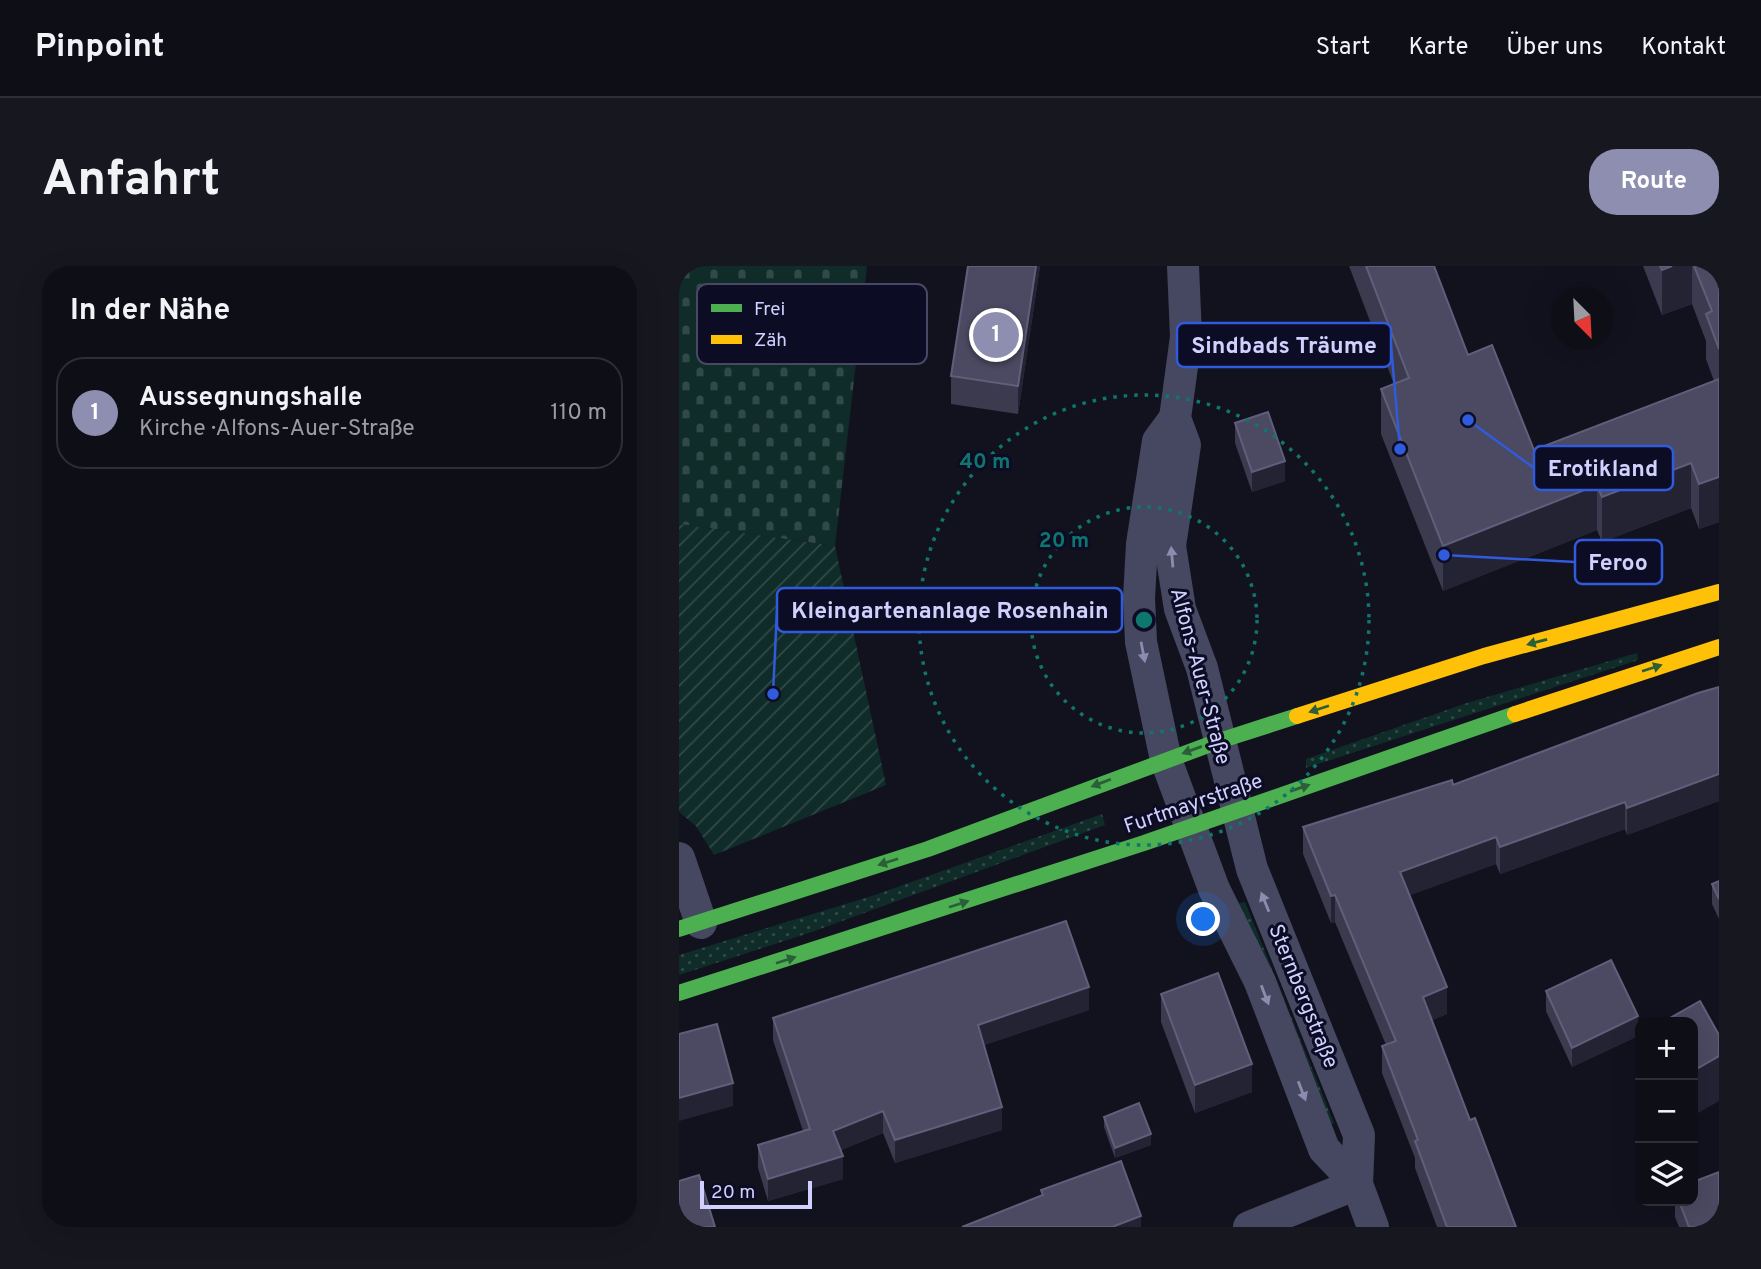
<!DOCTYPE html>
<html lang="de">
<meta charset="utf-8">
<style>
body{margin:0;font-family:Overpass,sans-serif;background:#171720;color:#f1f3f6}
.controls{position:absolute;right:21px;bottom:21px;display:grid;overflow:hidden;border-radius:14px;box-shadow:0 7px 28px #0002}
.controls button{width:63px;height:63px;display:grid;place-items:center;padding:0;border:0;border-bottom:2px solid #2e2e36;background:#0e0e17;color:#f1f3f6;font:35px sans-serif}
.compass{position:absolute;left:872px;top:21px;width:63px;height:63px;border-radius:50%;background:#0e0e17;box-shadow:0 7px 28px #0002;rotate:156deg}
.scale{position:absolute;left:21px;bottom:18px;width:112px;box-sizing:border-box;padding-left:7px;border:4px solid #d1d0ff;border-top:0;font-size:19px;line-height:24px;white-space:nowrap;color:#d1d0ff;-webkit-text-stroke:5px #0d0c25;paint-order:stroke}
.you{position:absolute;left:525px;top:654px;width:24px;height:24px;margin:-18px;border:5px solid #fff;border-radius:50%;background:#1a73e8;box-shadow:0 0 0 10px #1a73e833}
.badge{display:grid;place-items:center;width:46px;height:46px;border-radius:50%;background:#8e8eb1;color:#fff;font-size:23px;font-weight:700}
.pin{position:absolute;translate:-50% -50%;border:4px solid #fff;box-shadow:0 2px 7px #0006}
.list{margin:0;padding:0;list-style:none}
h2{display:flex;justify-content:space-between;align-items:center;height:91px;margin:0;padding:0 28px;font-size:30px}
h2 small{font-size:23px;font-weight:400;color:#9b9ca1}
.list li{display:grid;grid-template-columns:46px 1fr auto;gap:21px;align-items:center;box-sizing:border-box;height:112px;margin:0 14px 14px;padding:0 14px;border:2px solid #2e2e36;border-radius:28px}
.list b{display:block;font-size:26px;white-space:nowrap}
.list p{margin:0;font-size:23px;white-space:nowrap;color:#9b9ca1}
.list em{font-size:23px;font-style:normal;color:#9b9ca1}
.icon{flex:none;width:38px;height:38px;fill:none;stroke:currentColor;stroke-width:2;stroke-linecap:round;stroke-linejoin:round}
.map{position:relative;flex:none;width:1040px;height:961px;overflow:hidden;border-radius:28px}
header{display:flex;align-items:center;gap:42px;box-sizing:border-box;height:98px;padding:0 35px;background:#0e0e17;border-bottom:2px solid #2e2e36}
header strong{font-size:33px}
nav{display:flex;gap:38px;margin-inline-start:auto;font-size:24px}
.intro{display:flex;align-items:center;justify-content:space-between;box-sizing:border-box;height:168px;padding:0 42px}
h1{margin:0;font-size:49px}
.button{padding:18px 32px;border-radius:28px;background:#8e8eb1;color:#fff;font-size:24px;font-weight:700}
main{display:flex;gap:42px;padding:0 42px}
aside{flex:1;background:#0e0e17;border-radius:28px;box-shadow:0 7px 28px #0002}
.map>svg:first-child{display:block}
</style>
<header>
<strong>Pinpoint</strong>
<nav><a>Start</a><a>Karte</a><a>Über uns</a><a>Kontakt</a></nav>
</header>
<div class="intro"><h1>Anfahrt</h1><a class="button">Route</a></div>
<main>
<aside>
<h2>In der Nähe<small></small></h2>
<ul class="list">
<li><span class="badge">1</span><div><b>Aussegnungshalle</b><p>Kirche · Alfons-Auer-Straße</p></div><em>110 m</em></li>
</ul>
</aside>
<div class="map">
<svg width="1040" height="961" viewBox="0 0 1040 961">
<defs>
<pattern id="grass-dots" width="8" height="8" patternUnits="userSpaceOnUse" patternTransform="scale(1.75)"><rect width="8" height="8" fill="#0f2c29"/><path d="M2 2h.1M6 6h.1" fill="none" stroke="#314a49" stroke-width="1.8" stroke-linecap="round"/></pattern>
<pattern id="cemetery-stones" width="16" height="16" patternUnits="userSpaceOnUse" patternTransform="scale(1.75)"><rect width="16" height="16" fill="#0f2c29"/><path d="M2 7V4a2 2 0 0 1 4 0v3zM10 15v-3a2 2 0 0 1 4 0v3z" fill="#314a49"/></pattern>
<pattern id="garden-furrows" width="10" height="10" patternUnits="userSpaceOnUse" patternTransform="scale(1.75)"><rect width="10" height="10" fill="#0f2c29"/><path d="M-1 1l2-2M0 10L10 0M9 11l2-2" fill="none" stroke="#314a49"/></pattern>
</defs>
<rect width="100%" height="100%" fill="#12121f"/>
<g fill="url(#grass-dots)">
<polygon points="958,387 959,394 627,502 627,493 788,437"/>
<polygon points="423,548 426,559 133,666 0,709 0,689 196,629"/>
<polygon points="566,636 655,857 650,859 560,637"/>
</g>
<polygon fill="url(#cemetery-stones)" points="0,0 188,0 156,280 0,258"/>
<polygon fill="url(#garden-furrows)" points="0,258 156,280 207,519 35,589 17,560 0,546"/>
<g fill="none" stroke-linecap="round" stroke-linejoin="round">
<g stroke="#464861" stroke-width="32">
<polyline points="504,0 507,71 496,152 506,179 491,280 501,343 523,402 573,603 680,869 678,918 694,961"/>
<polyline points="496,152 479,175 463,278 460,332 462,376 487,494 535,623 581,716 645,883 678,918"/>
<polyline points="0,592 22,657"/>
<polyline points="570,961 678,918"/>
</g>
<g stroke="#4caf50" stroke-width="16">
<polyline points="0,663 249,583 540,475 618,450"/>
<polyline points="0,727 465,577 836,448"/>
</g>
<g stroke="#ffc107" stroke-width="16">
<polyline points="836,448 1040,381"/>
<polyline points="618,450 805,390 1040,326"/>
</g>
</g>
<g fill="#3b3a4f">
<polygon points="361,0 339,148 272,138 272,110"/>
<polygon points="670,0 755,0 789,89 855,184 1035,115 1027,93 1027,75 1013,38 983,49 964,0 1040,0 1040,256 1020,263 1012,242 923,276 918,264 764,325 702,168 702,123 715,118"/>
<polygon points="556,157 606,215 573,226 556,177"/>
<polygon points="1040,421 1040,535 948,569 946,563 821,608 817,598 730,629 768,748 753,754 791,854 837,961 758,961 736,902 736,892 703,807 703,780 707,779 656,656 652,657 624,588 624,561 774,519"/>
<polygon points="1040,615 1040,653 1033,638 1033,618"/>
<polygon points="867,725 959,770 893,801 867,745"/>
<polygon points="482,728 573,826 516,847 482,756"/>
<polygon points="410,744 305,779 323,864 216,897 204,867 162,884 164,913 89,935 79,902 79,879 124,865 94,774 94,752"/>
<polygon points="425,851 472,879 436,892 425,861"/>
<polygon points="996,935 1014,935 1040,961 1000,961 996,951"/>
</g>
<g fill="#242334">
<polygon points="357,0 361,0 339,148 339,120"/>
<polygon points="993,0 1013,0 1013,38 983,49 983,4"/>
<polygon points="606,195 606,215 573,226 573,206"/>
<polygon points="1012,197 1012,242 923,276 923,231"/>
<polygon points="1040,211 1040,256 1020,263 1020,218"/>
<polygon points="918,219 918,264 764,325 764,280"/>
<polygon points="1040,508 1040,535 948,569 948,542"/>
<polygon points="946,536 946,563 821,608 821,581"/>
<polygon points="817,571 817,598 721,633 721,606"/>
<polygon points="656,629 656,656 652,657 652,630"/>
<polygon points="410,721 410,744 299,781 299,759"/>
<polygon points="768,721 768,748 744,758 744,731"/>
<polygon points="959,750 959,770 893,801 893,782"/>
<polygon points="1040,790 1040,835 1014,850 1014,805"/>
<polygon points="573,798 573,826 516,847 516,819"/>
<polygon points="54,817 54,840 0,855 0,832"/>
<polygon points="323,841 323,864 216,897 216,874"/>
<polygon points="204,845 204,867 154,887 154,865"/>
<polygon points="472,868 472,879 436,892 436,882"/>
<polygon points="164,890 164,913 89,935 89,913"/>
<polygon points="462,950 462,961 433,961"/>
</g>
<g fill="#4b4a62" stroke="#605f7b" stroke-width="2">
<polygon points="289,0 357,0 339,120 272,110"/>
<polygon points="687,0 755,0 789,89 813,79 855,184 1040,113 1040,211 1020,218 1012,197 923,231 918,219 764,280 702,123 730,112"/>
<polygon points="981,0 993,0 983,4"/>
<polygon points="1015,0 1040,0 1040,83 1027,48 1033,45"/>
<polygon points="589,146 606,195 573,206 556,157"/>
<polygon points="1040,421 1040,508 948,542 946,536 821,581 817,571 721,606 768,721 744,731 791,854 796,852 837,961 768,961 736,875 739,874 703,780 717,775 656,629 652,630 624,561 773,514 774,519 1019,427"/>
<polygon points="1040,615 1040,633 1033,618"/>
<polygon points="387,655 410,721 299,759 323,841 216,874 204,845 154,865 164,890 89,913 79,879 131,863 94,752"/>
<polygon points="932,694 959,750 893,782 867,725"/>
<polygon points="539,707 573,798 516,819 482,728"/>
<polygon points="1021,735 1040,769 1040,790 1014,805 1014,756 984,756"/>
<polygon points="38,758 54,817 0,832 0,768"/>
<polygon points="460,837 472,868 436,882 425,851"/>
<polygon points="442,895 462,950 433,961 283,961 364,929 362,924"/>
<polygon points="1040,906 1040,961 1010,961 1000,935 1014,935 1014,916"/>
<polygon points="20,909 36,961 0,961 0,915"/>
</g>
<defs><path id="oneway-solid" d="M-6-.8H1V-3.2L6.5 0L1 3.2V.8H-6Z" transform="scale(1.75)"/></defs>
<g fill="#8c8cb0">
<use href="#oneway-solid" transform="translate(493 291) rotate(-95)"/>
<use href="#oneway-solid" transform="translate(464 386) rotate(79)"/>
<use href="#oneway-solid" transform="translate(586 636) rotate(-112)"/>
<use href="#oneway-solid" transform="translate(586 729) rotate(69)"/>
<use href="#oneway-solid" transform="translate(623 825) rotate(69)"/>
</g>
<g fill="#2c5e3a">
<use href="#oneway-solid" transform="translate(858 376) rotate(165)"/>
<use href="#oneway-solid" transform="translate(973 402) rotate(-18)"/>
<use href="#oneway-solid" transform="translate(640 443) rotate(162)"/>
<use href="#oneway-solid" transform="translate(513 484) rotate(160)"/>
<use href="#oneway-solid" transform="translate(422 517) rotate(159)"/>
<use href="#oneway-solid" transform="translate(621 522) rotate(-19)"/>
<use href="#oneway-solid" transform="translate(209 596) rotate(162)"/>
<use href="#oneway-solid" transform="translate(280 638) rotate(-18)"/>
<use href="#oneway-solid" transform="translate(107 694) rotate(-18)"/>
</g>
<g fill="none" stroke="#0f766e" stroke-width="3.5" stroke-dasharray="3.5 7">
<circle cx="465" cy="354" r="113"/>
<circle cx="465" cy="354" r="225"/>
</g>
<g text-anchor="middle" stroke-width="6" stroke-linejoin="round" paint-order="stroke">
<g font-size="21" fill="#d1d0ff" stroke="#0d0c25">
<text transform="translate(522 410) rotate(75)" y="7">Alfons-Auer-Straße</text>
<text transform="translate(514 537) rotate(-19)" y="7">Furtmayrstraße</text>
<text transform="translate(625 730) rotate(68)" y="7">Sternbergstraße</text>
</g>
</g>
<rect x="18" y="18" width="230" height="80" rx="10" fill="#0d0c25" stroke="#484766" stroke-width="2"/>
<rect x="32" y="38" width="31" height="8" fill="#4caf50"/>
<rect x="32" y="69" width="31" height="9" fill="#ffc107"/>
<g font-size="19" fill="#d1d0ff">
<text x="75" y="49">Frei</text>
<text x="75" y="80">Zäh</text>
</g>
<circle cx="465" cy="354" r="10" fill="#0f766e" stroke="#0d0c25" stroke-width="3.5"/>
<g font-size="21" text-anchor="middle" font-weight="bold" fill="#0f766e" stroke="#0d0c25" stroke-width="6" stroke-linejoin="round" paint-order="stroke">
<text x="306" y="202">40 m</text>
<text x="385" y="281">20 m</text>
</g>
<path fill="none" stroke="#2f5bdc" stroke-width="2.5" d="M721 183L712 79M789 154L855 202M765 289L896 296M94 428L98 344"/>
<g fill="#2f5bdc" stroke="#0d0c25" stroke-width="2.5">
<circle cx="721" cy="183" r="7"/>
<circle cx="789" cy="154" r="7"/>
<circle cx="765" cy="289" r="7"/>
<circle cx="94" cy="428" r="7"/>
</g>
<g fill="#0d0c25" stroke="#2f5bdc" stroke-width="2.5">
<rect x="498" y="57" width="214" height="44" rx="7"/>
<rect x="855" y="180" width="139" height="44" rx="7"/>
<rect x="896" y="274" width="87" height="44" rx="7"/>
<rect x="98" y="322" width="345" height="44" rx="7"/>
</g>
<g font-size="23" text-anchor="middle" font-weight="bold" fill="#d1d0ff">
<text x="605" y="87">Sindbads Träume</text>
<text x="924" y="210">Erotikland</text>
<text x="939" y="304">Feroo</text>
<text x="271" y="352">Kleingartenanlage Rosenhain</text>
</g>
</svg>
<div class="controls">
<button>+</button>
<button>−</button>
<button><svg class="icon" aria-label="layers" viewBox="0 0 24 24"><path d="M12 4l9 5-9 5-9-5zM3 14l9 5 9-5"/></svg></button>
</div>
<svg class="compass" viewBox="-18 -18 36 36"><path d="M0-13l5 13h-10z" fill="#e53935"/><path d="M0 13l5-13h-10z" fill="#9b9ca1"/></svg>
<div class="scale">20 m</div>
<div class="you"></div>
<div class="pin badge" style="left:317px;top:69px">1</div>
</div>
</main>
